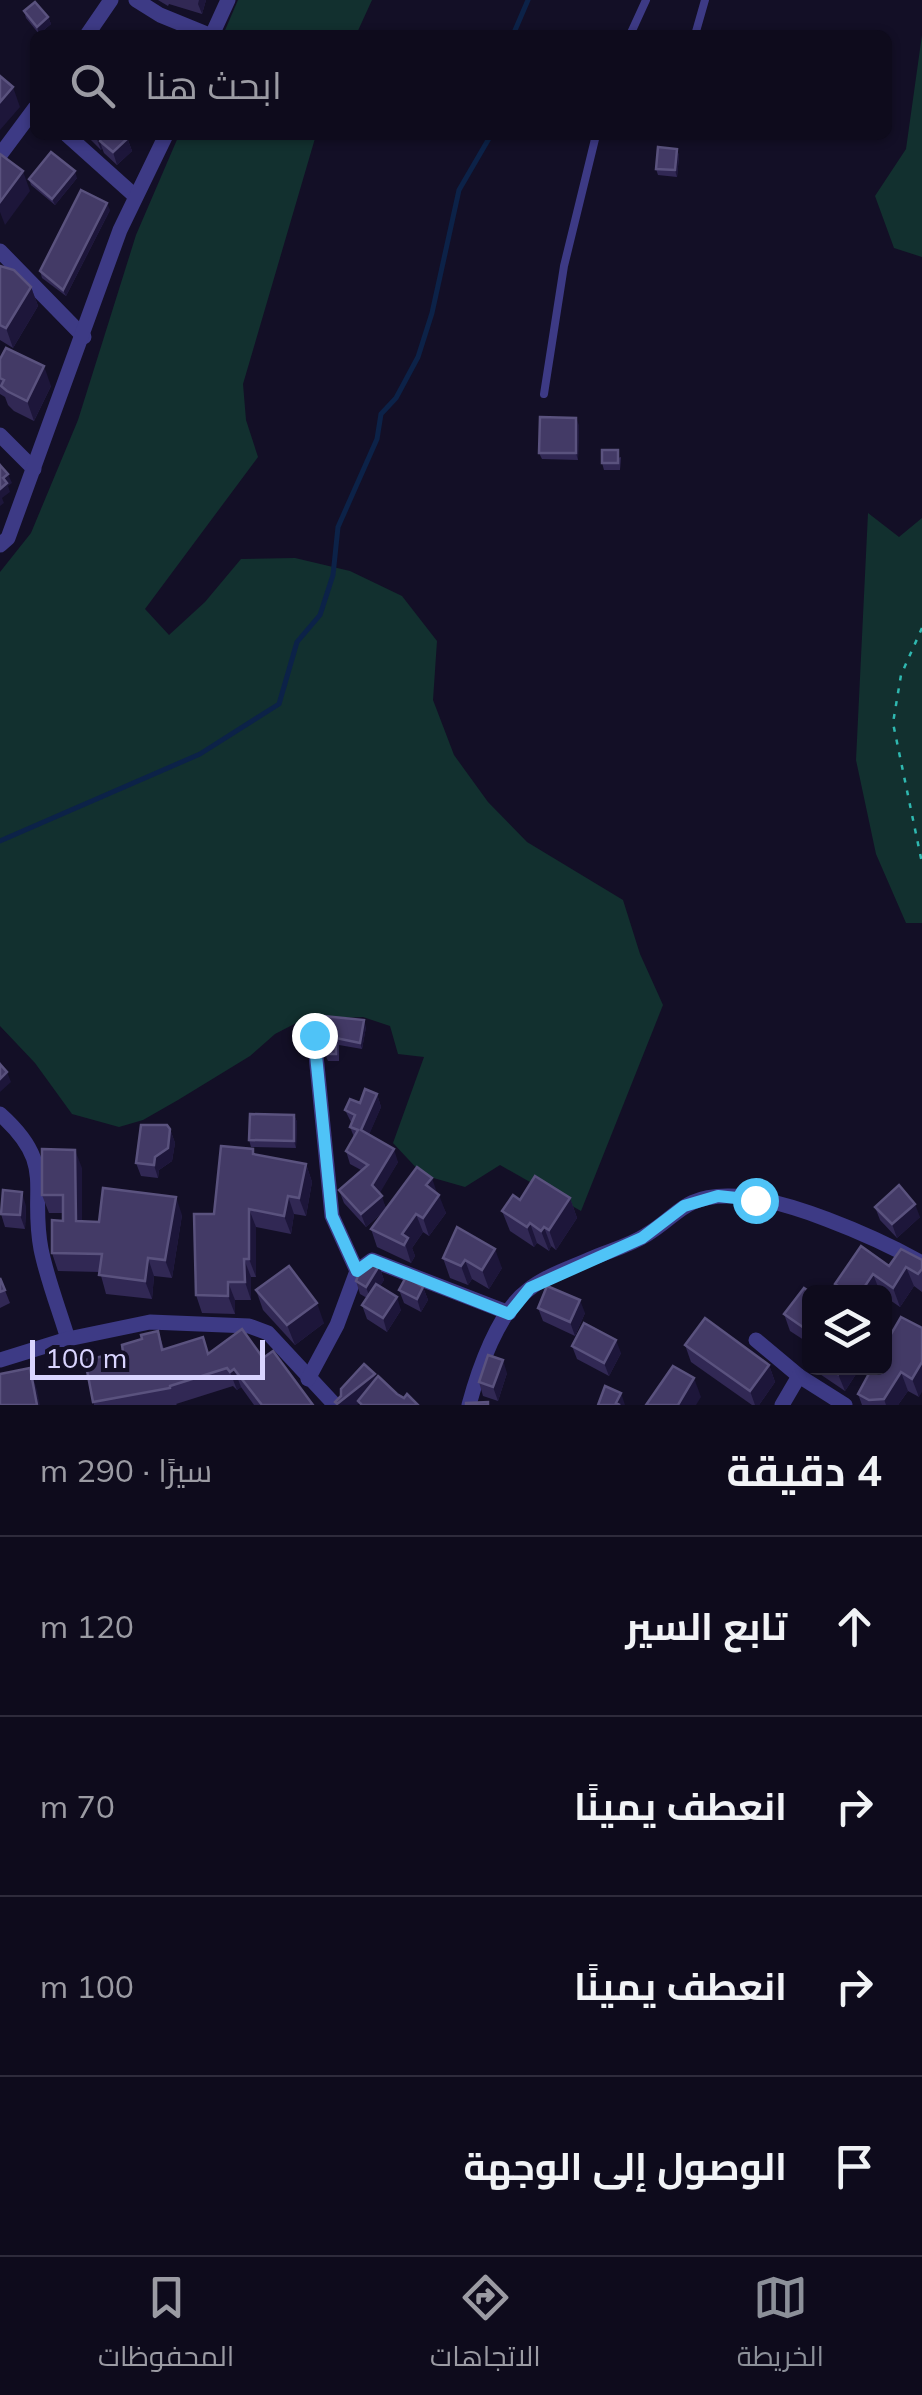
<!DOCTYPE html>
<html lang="ar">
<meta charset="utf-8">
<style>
body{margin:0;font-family:Mulish,Cairo,sans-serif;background:#1c1929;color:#f1f3f6;direction:rtl}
.controls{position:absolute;right:30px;bottom:30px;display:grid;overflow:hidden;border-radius:15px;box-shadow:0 2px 8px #0004}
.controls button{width:90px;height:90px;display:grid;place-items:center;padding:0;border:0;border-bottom:2px solid #2e2b3b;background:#0e0b1c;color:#f1f3f6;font:50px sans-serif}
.scale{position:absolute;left:30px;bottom:25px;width:235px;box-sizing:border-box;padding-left:10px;border:5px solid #d9d4ff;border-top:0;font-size:28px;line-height:35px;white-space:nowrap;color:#d9d4ff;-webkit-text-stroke:8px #130f26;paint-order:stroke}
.stop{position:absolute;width:30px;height:30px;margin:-22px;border:8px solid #4fc3f7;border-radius:50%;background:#fff}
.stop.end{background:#4fc3f7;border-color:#fff;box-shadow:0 2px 10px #0008}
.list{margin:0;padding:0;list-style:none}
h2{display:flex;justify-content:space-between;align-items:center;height:130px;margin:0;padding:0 40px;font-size:42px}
h2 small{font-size:32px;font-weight:400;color:#9b9ba3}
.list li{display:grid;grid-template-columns:65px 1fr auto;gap:30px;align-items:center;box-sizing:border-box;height:180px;padding:0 40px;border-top:2px solid #2e2b3b}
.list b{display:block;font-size:38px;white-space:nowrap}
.list em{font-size:32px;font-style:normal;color:#9b9ba3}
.icon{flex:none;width:55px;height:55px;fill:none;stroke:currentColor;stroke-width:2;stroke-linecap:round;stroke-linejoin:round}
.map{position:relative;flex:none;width:922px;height:1405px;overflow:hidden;direction:ltr}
.search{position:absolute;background:#0e0b1c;box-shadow:0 2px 8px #0004;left:30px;right:30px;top:30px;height:110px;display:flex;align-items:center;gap:25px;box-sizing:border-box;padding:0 35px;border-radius:15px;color:#9b9ba3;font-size:38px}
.sheet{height:850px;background:#0e0b1c}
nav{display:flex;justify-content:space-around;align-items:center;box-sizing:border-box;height:140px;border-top:2px solid #2e2b3b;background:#0e0b1c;font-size:28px;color:#9b9ba3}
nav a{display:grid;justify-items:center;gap:5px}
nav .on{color:#8c9099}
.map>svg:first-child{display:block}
</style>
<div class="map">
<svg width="922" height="1405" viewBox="0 0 922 1405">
<rect width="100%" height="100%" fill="#130f26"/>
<g fill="#12302f">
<polygon points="238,0 372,0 356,35 223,35"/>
<polygon points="922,35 922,257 894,248 875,196 906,149"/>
<polygon points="179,135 316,135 243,384 246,420 258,457 145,609 169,635 205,602 241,559 295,558 350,571 402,596 437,641 433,700 454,755 488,802 527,842 623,900 640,954 663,1005 581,1211 500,1165 465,1187 423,1175 393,1143 424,1057 398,1054 390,1026 363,1017 302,1020 275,1034 250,1056 178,1100 143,1120 119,1127 72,1114 35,1063 0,1026 0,572 31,533 78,420 136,235"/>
<polygon points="868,513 899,537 922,518 922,923 906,923 876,854 856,760"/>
</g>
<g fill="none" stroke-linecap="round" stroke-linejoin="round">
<g stroke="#0c2248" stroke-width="5">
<polyline points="513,35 528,0"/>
<polyline points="0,841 200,754 279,704 297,642 320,615 333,575 338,527 377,439 381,414 396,398 418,357 432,313 459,190 491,135"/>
</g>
<polyline stroke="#2fb8b0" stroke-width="2.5" stroke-dasharray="5 8" stroke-linecap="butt" points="922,628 901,675 893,723 922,863"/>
<g stroke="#3d3a85" stroke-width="8">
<polyline points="630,35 646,0"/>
<polyline points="695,35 705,0"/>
<polyline points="544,394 564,266 596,135"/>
</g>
<g stroke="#3d3a85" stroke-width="15">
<polyline points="136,0 160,15 209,35"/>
<polyline points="87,35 111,0"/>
<polyline points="212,35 228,0"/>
<polyline points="67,135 135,196"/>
<polyline points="0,155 35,108"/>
<polyline points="0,251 84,337"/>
<polyline points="0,435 34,469"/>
<polyline points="0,545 8,538 120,230 166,135"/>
<polyline points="314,1035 332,1216 357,1271"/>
<path d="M0,1114C57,1165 29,1186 41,1249C47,1279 59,1309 68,1339"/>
<polyline points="756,1340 799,1376 845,1405"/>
<polyline points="0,1360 68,1339 150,1322 249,1326 268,1333 335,1405"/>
<polyline points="308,1379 337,1325 357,1271 372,1260 509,1313"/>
<path d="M469,1405C478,1371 498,1312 528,1290C545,1276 570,1268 590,1259C608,1251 629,1246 646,1235C678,1216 683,1196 727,1196C781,1195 875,1237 922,1263"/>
<polyline points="782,1405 799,1376"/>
</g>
</g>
<g fill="#312854">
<polygon points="158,0 206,0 202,14 169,4 168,6"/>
<polygon points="24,11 48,17 51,24 39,34 26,18"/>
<polygon points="86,135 133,135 128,140 132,151 117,165 104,153 102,148 101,150"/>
<polygon points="677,149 679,156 677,177 658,175 656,169"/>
<polygon points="77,178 55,205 31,185 29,179"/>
<polygon points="110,210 66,296 42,278 40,271"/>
<polygon points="0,266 31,287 38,306 13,348 0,340"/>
<polygon points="0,359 51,386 34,421 14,411 8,405 5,397 0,394"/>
<polygon points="579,425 578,460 542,459 539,453"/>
<polygon points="621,457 620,470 604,470 602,463"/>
<polygon points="323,1016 366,1027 362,1049 339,1045 339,1061 328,1061 325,1054"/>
<polygon points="377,1094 381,1107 369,1134 398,1162 379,1193 386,1208 437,1194 446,1213 429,1236 423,1232 412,1248 415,1256 411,1263 377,1247 371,1229 384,1211 366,1227 344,1203 339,1190 361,1170 350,1164 346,1151 354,1137 350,1127 352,1124 345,1110"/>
<polygon points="294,1115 297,1122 296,1148 251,1147 249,1140"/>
<polygon points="170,1129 175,1143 172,1161 159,1170 158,1178 141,1176 136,1163"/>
<polygon points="255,1155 306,1164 312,1182 306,1216 294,1214 291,1234 256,1227 256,1277 251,1277 251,1300 235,1300 235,1314 202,1313 196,1295 214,1214"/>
<polygon points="82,1168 82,1221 99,1222 182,1215 172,1278 154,1276 152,1299 106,1294 100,1272 58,1271 52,1253 63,1221 63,1213 49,1213 42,1195"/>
<polygon points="570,1198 577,1218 556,1250 551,1246 549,1251 537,1243 534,1247 510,1231 502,1211 520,1200"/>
<polygon points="26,1206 25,1229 5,1227 1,1214"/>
<polygon points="875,1207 920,1217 897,1238 880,1220"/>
<polygon points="457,1227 502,1268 489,1289 472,1279 468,1285 450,1278 443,1258"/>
<polygon points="922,1260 922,1292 914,1286 900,1307 884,1296 884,1292 838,1292 835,1284 889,1266"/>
<polygon points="379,1266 384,1280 380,1286 401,1310 387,1332 367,1319 362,1305 367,1298 360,1294 356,1281"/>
<polygon points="0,1278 10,1303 0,1308"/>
<polygon points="423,1287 428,1300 421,1312 404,1303 399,1290"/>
<polygon points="256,1290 324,1323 295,1345 263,1310"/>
<polygon points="810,1292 810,1344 790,1331 784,1314"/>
<polygon points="538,1308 585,1313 575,1336 543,1321"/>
<polygon points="901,1317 919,1397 908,1391 898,1405 862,1405 858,1394"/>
<polygon points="158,1331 164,1349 263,1358 313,1405 254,1405 241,1387 237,1390 233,1386 176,1404 177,1405 94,1405 85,1360 123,1352 142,1339"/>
<polygon points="685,1345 769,1365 775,1382 759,1405 752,1405 691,1362"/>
<polygon points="572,1346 621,1353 609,1376 577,1359"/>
<polygon points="813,1368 860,1368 845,1391 814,1370"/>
<polygon points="507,1373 498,1401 483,1396 479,1382"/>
</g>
<g fill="#1d163a">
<polygon points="199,0 206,0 202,14 198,4"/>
<polygon points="48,17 51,24 39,34 37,27"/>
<polygon points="13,87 20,107 0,130 0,102"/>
<polygon points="98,135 100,135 103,144 100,141 102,148 101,150 96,137"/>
<polygon points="122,135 133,135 128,140 132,151 117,165 113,152"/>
<polygon points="677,149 679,156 677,177 675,170"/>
<polygon points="23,171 30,191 5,225 0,212 0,202"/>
<polygon points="75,171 77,178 55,205 52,199"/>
<polygon points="107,203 110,210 66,296 63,290"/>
<polygon points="31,287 38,306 13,348 6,328"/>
<polygon points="44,366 51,386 34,421 27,401"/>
<polygon points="576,418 579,425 578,460 576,453"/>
<polygon points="8,474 12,483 8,486 10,492 2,498 4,503 0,506 0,489 3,478"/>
<polygon points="364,1020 366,1027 362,1049 360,1043"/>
<polygon points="7,1072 11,1082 0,1092 0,1079"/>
<polygon points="377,1094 381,1107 366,1142 361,1130"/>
<polygon points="294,1115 297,1122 296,1148 294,1141"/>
<polygon points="170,1129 175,1143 172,1161 159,1170 158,1178 154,1165 155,1157"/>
<polygon points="394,1149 398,1162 377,1198 372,1185"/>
<polygon points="75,1150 82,1168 82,1239 76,1221"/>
<polygon points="306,1164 312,1182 306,1216 299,1198"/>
<polygon points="432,1178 438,1196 426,1185"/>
<polygon points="22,1192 26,1206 25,1229 20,1215"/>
<polygon points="439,1195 446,1213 429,1236 423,1218"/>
<polygon points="288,1196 294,1214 291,1234 284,1216"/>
<polygon points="382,1196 386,1209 366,1227 361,1214"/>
<polygon points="176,1197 182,1215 172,1278 165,1260"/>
<polygon points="570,1198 577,1218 556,1250 549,1230"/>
<polygon points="915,1204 920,1217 897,1238 892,1224"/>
<polygon points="249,1209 256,1227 256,1277 249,1259"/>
<polygon points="416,1214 423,1232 412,1248 415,1256 411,1263 402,1234"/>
<polygon points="530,1223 537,1243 534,1247 527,1227"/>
<polygon points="544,1227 551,1246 549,1251 541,1231"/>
<polygon points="495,1249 502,1268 489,1289 482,1270"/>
<polygon points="148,1258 154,1276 152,1299 145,1281"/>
<polygon points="244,1259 251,1277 251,1300 245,1282"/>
<polygon points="465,1260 472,1279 468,1285 461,1266"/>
<polygon points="379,1266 384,1280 371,1301 366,1287"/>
<polygon points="906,1267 914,1286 900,1307 893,1288"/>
<polygon points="873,1274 880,1292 861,1292"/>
<polygon points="228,1282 235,1300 235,1314 228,1296"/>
<polygon points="423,1287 428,1300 421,1312 417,1299"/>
<polygon points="397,1297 401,1310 387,1332 383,1318"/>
<polygon points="580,1300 585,1313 575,1336 570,1322"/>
<polygon points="317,1303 324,1323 295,1345 287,1325"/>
<polygon points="616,1340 621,1353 609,1376 604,1363"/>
<polygon points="503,1360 507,1373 498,1401 493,1387"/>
<polygon points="922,1362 922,1392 919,1397 912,1379"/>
<polygon points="769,1365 775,1382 759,1405 755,1405 750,1391"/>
<polygon points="30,1368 37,1390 40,1405 37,1405"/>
<polygon points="842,1368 860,1368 845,1391 838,1374"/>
<polygon points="234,1369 241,1387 237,1390 230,1372"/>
<polygon points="901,1372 908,1391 898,1405 886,1405 884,1399"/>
<polygon points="375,1374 379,1387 357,1405 337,1405"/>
<polygon points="694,1378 701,1397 696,1405 678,1405"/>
<polygon points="621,1393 625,1405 617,1405"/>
</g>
<g fill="#433a66" stroke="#5a527e" stroke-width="2.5">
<polygon points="35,2 48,17 37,27 24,11"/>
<polygon points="0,76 13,87 0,102"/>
<polygon points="102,135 125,135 128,138 113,152 100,141"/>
<polygon points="658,147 677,149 675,170 656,169"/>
<polygon points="51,152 75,171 52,199 29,179"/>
<polygon points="0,154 23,171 0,202"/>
<polygon points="81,190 107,203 63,290 40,271"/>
<polygon points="0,266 14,270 31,287 6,328 0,325"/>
<polygon points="6,348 44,366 27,401 7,391 1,386 4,380 0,378 0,359"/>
<polygon points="540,417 576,418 576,453 539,453"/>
<rect x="602" y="450" width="16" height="13"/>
<polygon points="0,465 8,474 3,478 7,483 0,489"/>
<polygon points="323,1016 364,1020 360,1043 336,1038 336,1054 325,1054"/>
<polygon points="0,1064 7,1072 0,1079"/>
<polygon points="365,1089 377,1094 361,1130 394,1149 372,1185 382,1196 361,1214 339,1190 368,1165 346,1151 358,1130 350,1127 355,1115 345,1110 350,1099 360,1103"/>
<polygon points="250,1114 294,1115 294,1141 249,1140"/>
<polygon points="141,1125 167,1125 170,1129 168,1148 155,1157 154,1165 136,1163"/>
<polygon points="221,1146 253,1149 253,1154 306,1164 299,1198 288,1196 284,1216 249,1209 249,1259 244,1259 245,1282 228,1282 228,1296 196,1295 194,1214 214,1214"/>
<polygon points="42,1149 75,1150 76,1221 99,1222 103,1188 176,1197 165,1260 148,1258 145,1281 99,1275 102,1254 52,1253 52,1220 63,1221 63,1195 42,1195"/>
<polygon points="417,1167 432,1178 426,1185 439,1195 423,1218 416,1214 402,1234 408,1238 404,1245 371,1229"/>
<polygon points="535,1176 570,1198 549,1230 544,1227 541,1231 530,1223 527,1227 502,1211 513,1195 520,1200"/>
<polygon points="899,1185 915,1204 892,1224 875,1207"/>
<polygon points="3,1190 22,1192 20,1215 1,1214"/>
<polygon points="457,1227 495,1249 482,1270 465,1260 461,1266 443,1258"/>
<polygon points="861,1246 889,1266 901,1249 922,1260 922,1269 918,1274 906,1267 893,1288 873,1274 861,1292 847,1292 835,1284"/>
<polygon points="368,1260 379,1266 366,1287 356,1281 362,1265"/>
<polygon points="289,1266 317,1303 287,1325 256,1290"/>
<polygon points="406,1277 423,1287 417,1299 399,1290"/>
<polygon points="0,1278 5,1290 0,1292"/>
<polygon points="376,1284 397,1297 383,1318 362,1305"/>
<polygon points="547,1286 580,1300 570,1322 538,1308"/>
<polygon points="804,1288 810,1292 810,1332 784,1314"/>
<polygon points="901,1317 922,1328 922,1362 912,1379 901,1372 884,1399 869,1400 858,1394 872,1368 884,1368 884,1346"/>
<polygon points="705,1318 769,1365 750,1391 685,1345"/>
<polygon points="584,1323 616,1340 604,1363 572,1346"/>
<polygon points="242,1329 263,1358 273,1351 313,1405 262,1405 234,1369 230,1372 227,1368 170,1386 170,1388 93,1402 85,1360 123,1352 122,1345 142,1339 141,1335 158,1331 162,1350 203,1337 208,1354"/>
<polygon points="488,1355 503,1360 493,1387 479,1382"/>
<polygon points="364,1364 375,1374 337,1404 335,1402 341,1396 341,1389"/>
<polygon points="673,1366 694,1378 678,1405 646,1405"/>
<polygon points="30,1368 37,1405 0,1405 0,1374"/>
<polygon points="829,1368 842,1368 838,1374"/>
<polygon points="378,1376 397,1394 404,1398 407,1394 418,1405 362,1405 358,1401"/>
<polygon points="605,1386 621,1393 616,1403 620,1405 598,1405"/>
<polygon points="488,1402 488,1405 466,1405 466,1403"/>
</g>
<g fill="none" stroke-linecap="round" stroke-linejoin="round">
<polyline stroke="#4fc3f7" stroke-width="12" points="314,1035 332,1216 357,1271 372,1260 509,1314 530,1288 642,1238 684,1206 718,1196 755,1200"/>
</g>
</svg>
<div class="controls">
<button><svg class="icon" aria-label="layers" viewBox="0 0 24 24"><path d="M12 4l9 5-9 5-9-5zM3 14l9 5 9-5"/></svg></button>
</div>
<div class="scale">100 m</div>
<div class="stop" style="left:755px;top:1200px"></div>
<div class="stop end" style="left:314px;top:1035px"></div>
<div class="search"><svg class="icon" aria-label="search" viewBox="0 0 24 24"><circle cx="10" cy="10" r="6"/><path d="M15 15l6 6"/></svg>ابحث هنا</div>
</div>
<section class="sheet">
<h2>4 دقيقة<small>سيرًا · 290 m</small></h2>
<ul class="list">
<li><svg class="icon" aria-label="ahead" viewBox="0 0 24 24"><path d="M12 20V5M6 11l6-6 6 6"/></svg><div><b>تابع السير</b></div><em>120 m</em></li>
<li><svg class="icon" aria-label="right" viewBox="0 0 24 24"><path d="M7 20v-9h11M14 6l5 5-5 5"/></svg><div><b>انعطف يمينًا</b></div><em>70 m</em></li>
<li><svg class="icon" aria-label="right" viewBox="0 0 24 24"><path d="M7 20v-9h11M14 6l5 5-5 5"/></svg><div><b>انعطف يمينًا</b></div><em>100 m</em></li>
<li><svg class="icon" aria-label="arrive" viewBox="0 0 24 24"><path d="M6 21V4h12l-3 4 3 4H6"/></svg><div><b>الوصول إلى الوجهة</b></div></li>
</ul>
</section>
<nav>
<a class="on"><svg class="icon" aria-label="map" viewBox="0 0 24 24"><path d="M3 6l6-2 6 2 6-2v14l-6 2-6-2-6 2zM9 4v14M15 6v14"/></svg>الخريطة</a>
<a><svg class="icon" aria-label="directions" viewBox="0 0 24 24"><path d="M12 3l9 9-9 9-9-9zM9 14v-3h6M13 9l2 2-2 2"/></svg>الاتجاهات</a>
<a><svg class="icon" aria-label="saved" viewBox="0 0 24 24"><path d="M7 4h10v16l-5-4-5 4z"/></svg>المحفوظات</a>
</nav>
